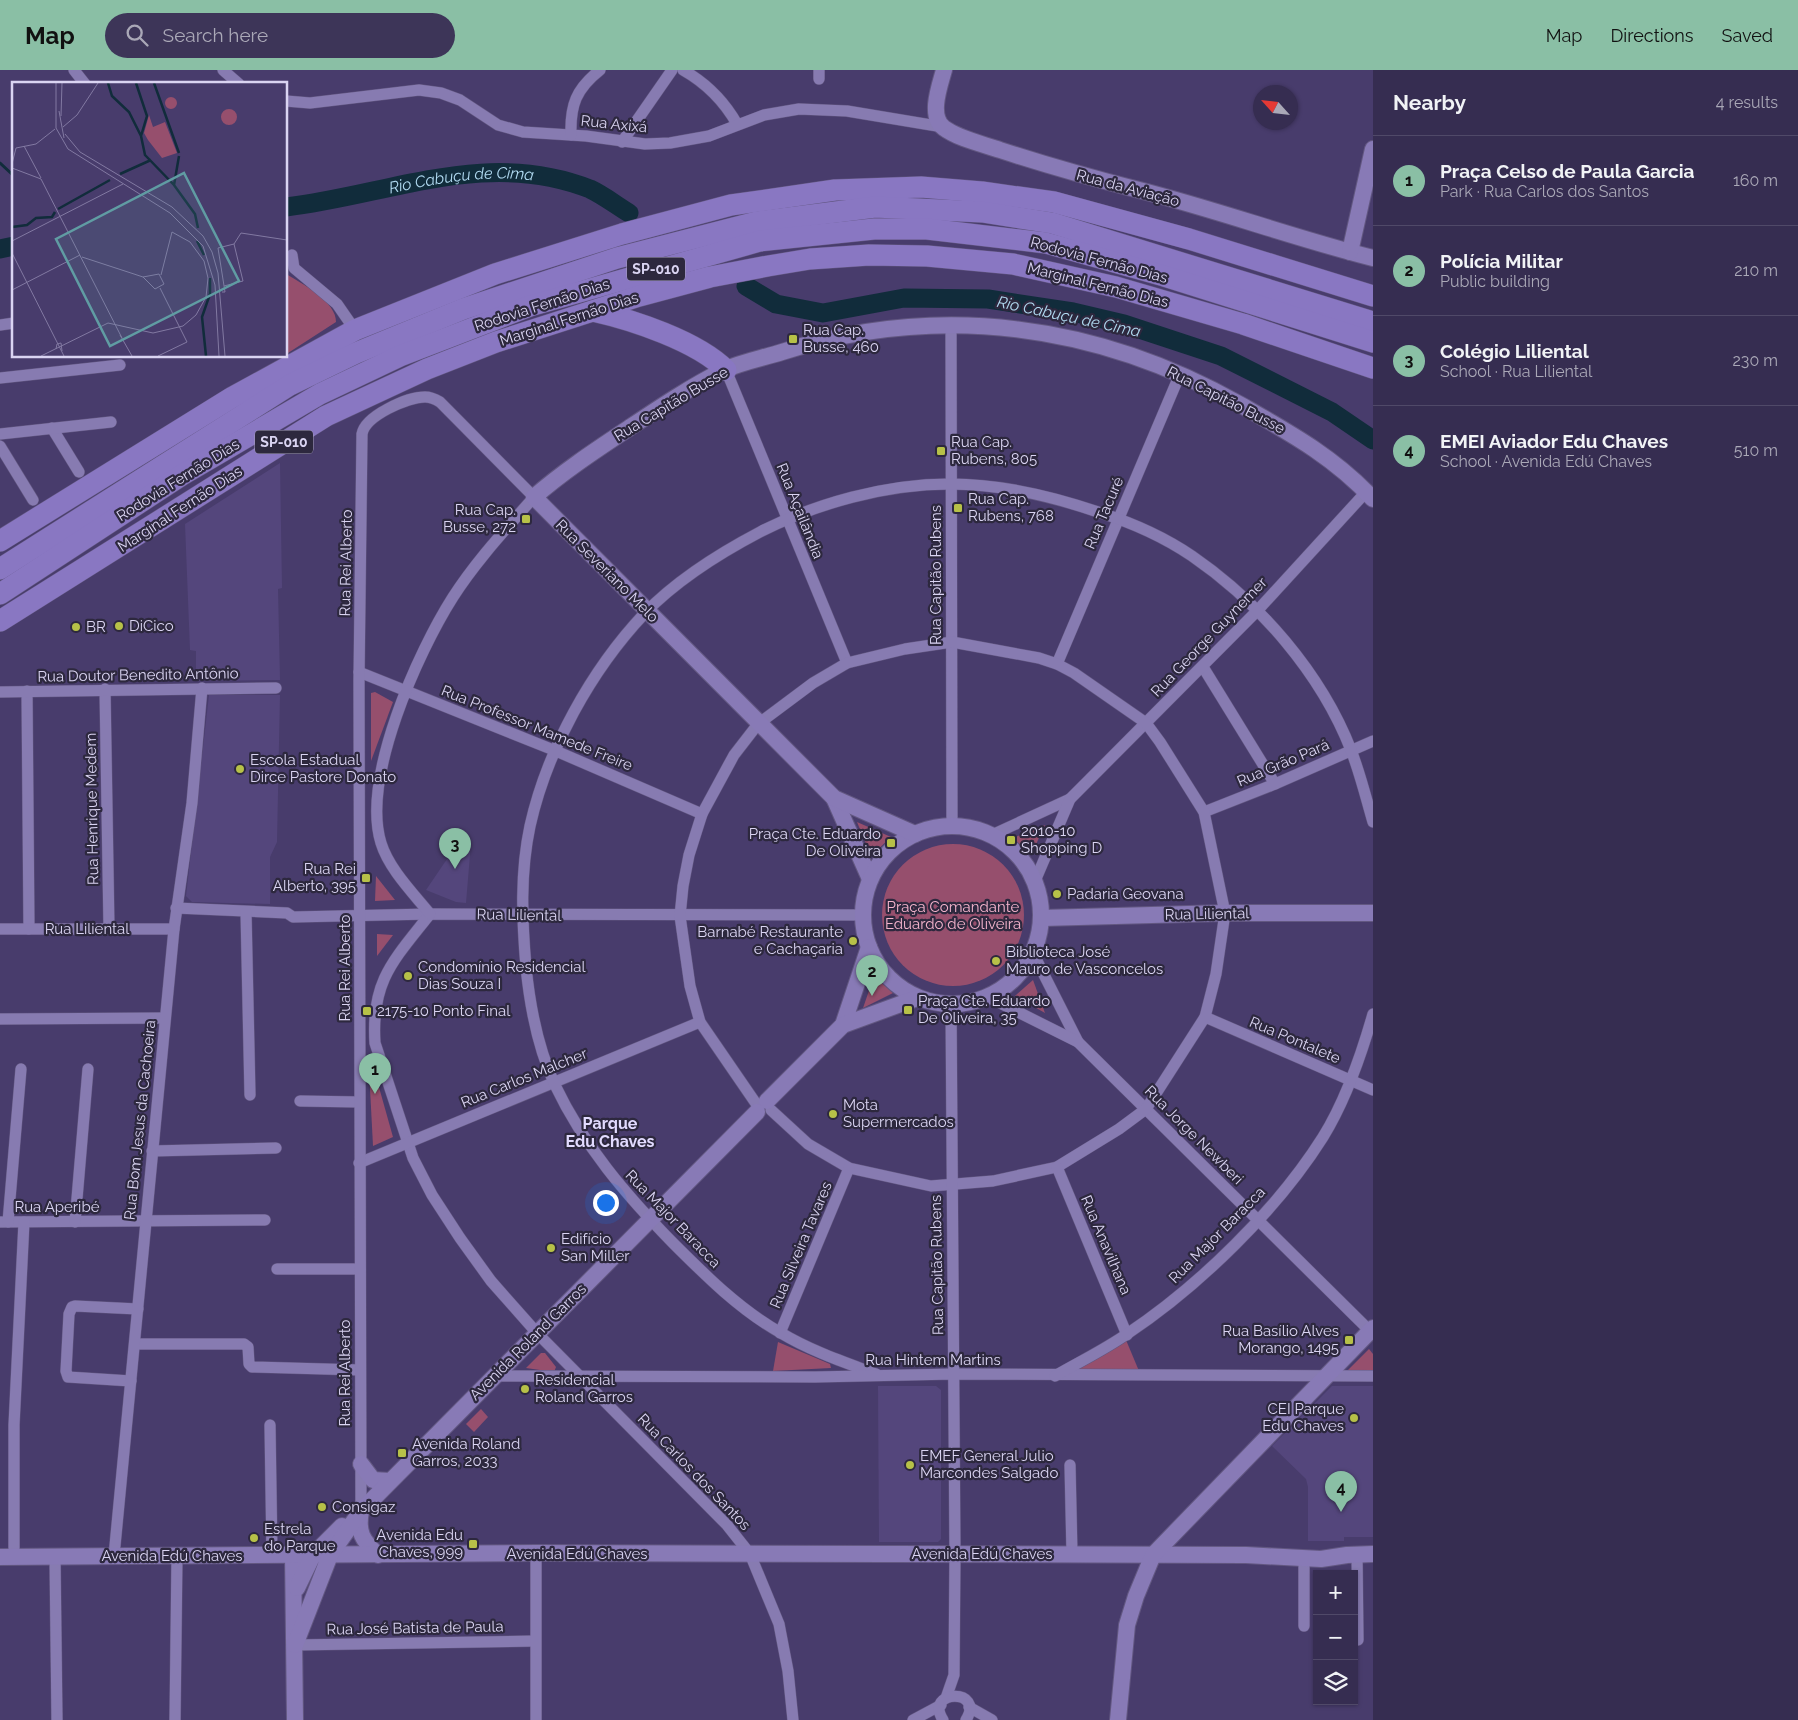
<!DOCTYPE html>
<meta charset="utf-8">
<style>
body{margin:0;font-family:Raleway,sans-serif;background:#3d3558;color:#f1f3f6}
.controls{position:absolute;right:15px;bottom:15px;display:grid;overflow:hidden;border-radius:0px;box-shadow:0 1px 4px #0004}
.controls button{width:45px;height:45px;display:grid;place-items:center;padding:0;border:0;border-bottom:1px solid #504968;background:#362d51;color:#f1f3f6;font:25px sans-serif}
.compass{position:absolute;left:1253px;top:15px;width:45px;height:45px;border-radius:50%;background:#362d51;box-shadow:0 1px 4px #0004;rotate:297deg}
.you{position:absolute;left:605px;top:1132px;width:18px;height:18px;margin:-12px;border:4px solid #fff;border-radius:50%;background:#1a73e8;box-shadow:0 0 0 8px #1a73e833}
.badge{display:grid;place-items:center;width:32px;height:32px;border-radius:50%;background:#8abfa5;color:#111;font-size:16px;font-weight:700}
.pin{position:absolute;translate:-50% -41px;filter:drop-shadow(0 1px 2px #0008)}
.pin::after{content:'';position:absolute;top:26px;width:18px;height:15px;background:inherit;clip-path:polygon(0 0,100% 0,50% 100%)}
.list{margin:0;padding:0;list-style:none}
h2{display:flex;justify-content:space-between;align-items:center;height:65px;margin:0;padding:0 20px;font-size:21px}
h2 small{font-size:16px;font-weight:400;color:#aaa8b7}
.list li{display:grid;grid-template-columns:32px 1fr auto;gap:15px;align-items:center;box-sizing:border-box;height:90px;padding:0 20px;border-top:1px solid #504968}
.list b{display:block;font-size:19px;white-space:nowrap}
.list p{margin:0;font-size:16px;white-space:nowrap;color:#aaa8b7}
.list em{font-size:16px;font-style:normal;color:#aaa8b7}
.icon{flex:none;width:28px;height:28px;fill:none;stroke:currentColor;stroke-width:2;stroke-linecap:round;stroke-linejoin:round}
.map{position:relative;flex:none;width:1373px;height:1650px;overflow:hidden}
header{display:flex;align-items:center;gap:30px;box-sizing:border-box;height:70px;padding:0 25px;background:#8abfa5;color:#111}
header strong{font-size:24px}
nav{display:flex;gap:28px;margin-inline-start:auto;font-size:18px}
.search{width:350px;height:45px;background:#3d3558;display:flex;align-items:center;gap:12px;box-sizing:border-box;padding:0 18px;border-radius:28px;color:#aaa8b7;font-size:19px}
main{display:flex}
aside{flex:1;background:#362d51}
.map>svg:first-child{display:block}
</style>
<header>
<strong>Map</strong>
<div class="search"><svg class="icon" aria-label="search" viewBox="0 0 24 24"><circle cx="10" cy="10" r="6"/><path d="M15 15l6 6"/></svg>Search here</div>
<nav><a>Map</a><a>Directions</a><a>Saved</a></nav>
</header>
<main>
<div class="map">
<svg width="1373" height="1650" viewBox="0 0 1373 1650">
<rect width="100%" height="100%" fill="#483c6c"/>
<g fill="#54467c">
<polygon points="280,393 282,518 278,519 280,610 196,611 196,581 190,580 185,454"/>
<polygon points="209,625 280,625 277,772 270,787 270,834 192,832 186,826"/>
<polygon points="462,767 463,772 471,773 466,833 456,832 426,820"/>
<polygon points="878,1316 936,1316 941,1320 941,1469 938,1472 879,1472"/>
<polygon points="1332,1316 1373,1316 1373,1467 1344,1467 1344,1471 1308,1471 1308,1417 1306,1409 1272,1376"/>
</g>
<g fill="#964f6d">
<path d="M286,204C301,213 337,232 336,252L288,283Z"/>
<polygon points="375,622 393,632 371,691 371,623"/>
<polygon points="857,752 891,767 871,786"/>
<polygon points="1045,755 1031,785 1013,768"/>
<circle cx="953" cy="845" r="71"/>
<polygon points="376,806 395,830 375,831"/>
<polygon points="377,864 393,865 377,886"/>
<polygon points="874,906 893,923 863,938"/>
<polygon points="1033,910 1045,943 1015,926"/>
<polygon points="373,996 393,1067 373,1076 369,999"/>
<polygon points="1126,1270 1139,1301 1075,1301"/>
<polygon points="778,1272 830,1294 831,1298 773,1301"/>
<polygon points="1369,1279 1373,1284 1373,1302 1346,1302"/>
<polygon points="541,1283 545,1283 556,1297 554,1302 526,1298"/>
<polygon points="481,1339 488,1347 474,1362 466,1354"/>
</g>
<g fill="none" stroke-linecap="round" stroke-linejoin="round">
<polyline stroke="#112c3b" stroke-width="3" points="0,93 14,106"/>
<g stroke="#112c3b" stroke-width="19">
<path id="s1" d="M286,137C389,125 486,78 590,119C603,125 616,135 629,143"/>
<polyline points="0,179 14,176"/>
<polyline points="746,216 776,234 823,243 904,228 988,229 1073,242 1124,254 1221,286 1332,342 1373,370"/>
</g>
<defs>
<g id="street">
<polyline points="74,0 85,14"/>
<polyline points="223,0 239,14"/>
<path d="M683,0C706,13 724,31 737,54"/>
<polyline points="819,9 819,0"/>
<polyline points="286,31 310,33 419,20 441,23 460,30 498,55 523,62 586,66 645,74 670,73 709,66 764,45 799,39 847,41 943,57"/>
<path d="M571,65C570,35 576,19 600,0"/>
<polyline points="622,72 672,0"/>
<polyline points="292,185 294,198 337,234 355,260"/>
<polyline points="951,254 952,756"/>
<polyline points="0,255 14,253"/>
<polyline points="726,300 847,593"/>
<polyline points="0,308 120,295"/>
<polyline points="52,358 79,402"/>
<polyline points="0,364 111,352"/>
<polyline points="0,376 33,430"/>
<polyline points="1057,594 1180,304"/>
<polyline points="1203,597 1275,714"/>
<polyline points="359,602 556,681 702,744"/>
<polyline points="105,619 109,858"/>
<polyline points="27,621 29,859"/>
<polyline points="0,622 276,618"/>
<polyline points="1204,742 1275,714 1373,671"/>
<polyline points="992,765 1070,729"/>
<polyline points="1035,811 1070,729 1257,541 1366,422"/>
<polyline points="176,838 287,843 293,847 430,844 863,845"/>
<polyline points="246,842 250,1025"/>
<path d="M430,844C393,891 371,911 375,973L413,1088L432,1125L460,1168L491,1211L537,1263L727,1455L750,1484L779,1554L788,1601L793,1650"/>
<polyline points="0,859 174,859"/>
<polyline points="1033,883 1078,972"/>
<polyline points="988,927 1078,972 1373,1264"/>
<polyline points="1205,947 1373,1020"/>
<polyline points="0,949 165,948"/>
<polyline points="300,1031 359,1032"/>
<polyline points="757,1035 700,952 690,916 680,846 683,816 689,785 702,744 734,685 758,654 813,613 847,593 905,579 952,572 1039,588 1057,594 1074,603 1146,653 1160,672 1204,742 1225,843 1216,904 1205,947 1146,1039 1119,1059 1057,1097 993,1111 931,1116 849,1098 808,1074 771,1040"/>
<polyline points="152,1081 276,1078"/>
<polyline points="359,1093 700,952"/>
<polyline points="1057,1097 1127,1265"/>
<polyline points="0,1152 265,1150"/>
<polyline points="8,1152 21,999"/>
<polyline points="75,1152 88,999"/>
<polyline points="277,1199 360,1199"/>
<polyline points="780,1263 849,1098"/>
<polyline points="135,1274 244,1274 248,1277 249,1294 252,1297 360,1300"/>
<path d="M876,1304C844,1292 811,1281 781,1263C740,1240 706,1206 673,1173C626,1125 584,1076 555,1015C538,979 530,937 526,897C522,850 520,803 530,756C547,680 591,600 645,543C677,510 720,483 760,462C817,433 886,414 950,414C1001,414 1051,426 1098,442C1130,452 1164,467 1192,486C1259,532 1321,603 1351,680C1360,703 1366,728 1373,752"/>
<polyline points="493,1306 815,1307 954,1304 1373,1306"/>
<path d="M1055,1306C1079,1292 1104,1280 1127,1264C1199,1216 1277,1140 1323,1067C1346,1030 1361,986 1373,944"/>
<polyline points="131,1311 68,1307 66,1301 69,1244 72,1237 75,1236 138,1239"/>
<polyline points="270,1355 272,1485"/>
<polyline points="1070,1395 1072,1484"/>
<path d="M361,1441L359,610L362,364C365,346 407,327 425,327C431,327 435,329 440,332L534,427C506,459 476,491 453,527C418,582 361,708 381,773C389,799 413,823 430,844"/>
<polyline points="1357,1484 1358,1570"/>
<polyline points="114,1486 174,859 192,733 202,618"/>
<polyline points="14,1487 14,1355 24,1152"/>
<polyline points="55,1487 57,1650"/>
<polyline points="1304,1489 1304,1556"/>
<polyline points="295,1575 535,1571"/>
<polyline points="946,1628 954,1605 955,1484 951,934"/>
<polyline points="969,1637 992,1650"/>
<polyline points="175,1650 177,1486"/>
<polyline points="536,1650 536,1483"/>
<polyline points="913,1650 941,1635"/>
<path d="M943,1650C923,1619 986,1618 966,1650"/>
</g>
<g id="secondary">
<path d="M944,0C940,15 928,46 944,58C959,69 983,74 1000,80C1046,95 1092,108 1139,120C1218,140 1294,168 1373,188"/>
<polyline points="1350,182 1373,79"/>
<polyline points="834,728 870,809"/>
<circle cx="952" cy="845" r="89"/>
<path d="M915,764L834,728L534,427C565,400 599,378 632,356C662,336 692,316 724,300C742,292 763,288 782,282C940,232 1098,254 1241,335C1290,363 1334,387 1373,429"/>
<polyline points="1042,848 1225,843 1373,843"/>
<polyline points="843,955 869,877"/>
<polyline points="767,1031 843,955 917,928"/>
<polyline points="361,1394 373,1410 390,1411"/>
<path d="M361,1441C357,1462 362,1470 378,1485"/>
<polyline points="293,1485 295,1650"/>
<polyline points="0,1487 536,1483 1246,1485 1321,1489 1347,1485 1373,1484"/>
<polyline points="297,1518 313,1485 342,1456"/>
<polyline points="295,1575 330,1485 361,1441 757,1042"/>
<polyline points="1118,1650 1127,1555 1136,1526 1153,1485 1373,1258"/>
</g>
<g id="highway">
<path d="M593,241C633,250 697,271 726,300"/>
<polyline points="0,471 231,328 355,260 495,204 622,164 731,135 835,120 921,117 982,122 1054,132 1189,169 1373,226"/>
<polyline points="0,499 290,315 356,283 463,239 617,188 757,152 875,137 982,142 1052,153 1373,252"/>
<polyline points="0,524 182,405 320,324 400,286 530,236 760,171 874,159 927,159 1046,173 1164,206 1373,272"/>
<polyline points="0,551 326,346 427,299 496,272 639,226 710,207 768,196 810,189 869,185 927,186 1013,194 1116,217 1243,254 1373,298"/>
</g>
</defs>
<use href="#street" stroke="#625781" stroke-width="12"/>
<use href="#secondary" stroke="#625781" stroke-width="18"/>
<use href="#highway" stroke="#625781" stroke-width="22"/>
<use href="#street" stroke="#877bb1" stroke-width="11"/>
<use href="#secondary" stroke="#887ab6" stroke-width="16"/>
<use href="#highway" stroke="#8977c2" stroke-width="21"/>
</g>
<g fill="#b7c148" stroke="#2d283e" stroke-width="2">
<rect x="788" y="264" width="10" height="10" rx="2.5"/>
<rect x="936" y="376" width="10" height="10" rx="2.5"/>
<rect x="953" y="433" width="10" height="10" rx="2.5"/>
<rect x="521" y="444" width="10" height="10" rx="2.5"/>
<circle cx="119" cy="556" r="5"/>
<circle cx="76" cy="557" r="5"/>
<circle cx="240" cy="699" r="5"/>
<rect x="1006" y="765" width="10" height="10" rx="2.5"/>
<rect x="886" y="768" width="10" height="10" rx="2.5"/>
<rect x="361" y="803" width="10" height="10" rx="2.5"/>
<circle cx="1057" cy="824" r="5"/>
<circle cx="853" cy="871" r="5"/>
<circle cx="996" cy="891" r="5"/>
<circle cx="408" cy="906" r="5"/>
<rect x="903" y="935" width="10" height="10" rx="2.5"/>
<rect x="362" y="936" width="10" height="10" rx="2.5"/>
<circle cx="833" cy="1044" r="5"/>
<circle cx="551" cy="1178" r="5"/>
<rect x="1344" y="1265" width="10" height="10" rx="2.5"/>
<circle cx="525" cy="1319" r="5"/>
<circle cx="1354" cy="1348" r="5"/>
<rect x="397" y="1378" width="10" height="10" rx="2.5"/>
<circle cx="910" cy="1395" r="5"/>
<circle cx="322" cy="1437" r="5"/>
<circle cx="254" cy="1468" r="5"/>
<rect x="468" y="1469" width="10" height="10" rx="2.5"/>
</g>
<g text-anchor="middle" stroke-width="4.5" stroke-linejoin="round" paint-order="stroke">
<g fill="#2d283e" stroke="#a6a0bc" stroke-width="1">
<rect x="627" y="187.5" width="58" height="23" rx="4"/>
<rect x="255" y="360.5" width="58" height="23" rx="4"/>
</g>
<g font-size="14" font-weight="bold" fill="#dad4f2">
<text x="656" y="204">SP-010</text>
<text x="284" y="377">SP-010</text>
</g>
<g font-size="15" fill="#dad4f2" stroke="#2d283e">
<text transform="translate(614 54) rotate(6)" y="5">Rua Axixá</text>
<text transform="translate(1128 118) rotate(15)" y="5">Rua da Aviação</text>
<text transform="translate(1099 190) rotate(15)" y="5">Rodovia Fernão Dias</text>
<text transform="translate(1098 215) rotate(14)" y="5">Marginal Fernão Dias</text>
<text transform="translate(542 235) rotate(-18)" y="5">Rodovia Fernão Dias</text>
<text transform="translate(569 249) rotate(-18)" y="5">Marginal Fernão Dias</text>
<text transform="translate(1226 330) rotate(27)" y="5">Rua Capitão Busse</text>
<text transform="translate(671 334) rotate(-31)" y="5">Rua Capitão Busse</text>
<text transform="translate(178 410) rotate(-32)" y="5">Rodovia Fernão Dias</text>
<text transform="translate(180 439) rotate(-33)" y="5">Marginal Fernão Dias</text>
<text transform="translate(800 441) rotate(68)" y="5">Rua Açailândia</text>
<text transform="translate(1104 443) rotate(-67)" y="5">Rua Tacuré</text>
<text transform="translate(346 493) rotate(-89)" y="5">Rua Rei Alberto</text>
<text transform="translate(607 501) rotate(45)" y="5">Rua Severiano Melo</text>
<text transform="translate(936 505) rotate(-90)" y="5">Rua Capitão Rubens</text>
<text transform="translate(1209 567) rotate(-46)" y="5">Rua George Guynemer</text>
<text transform="translate(138 605) rotate(-1)" y="5">Rua Doutor Benedito Antônio</text>
<text transform="translate(537 658) rotate(22)" y="5">Rua Professor Mamede Freire</text>
<text transform="translate(1283 693) rotate(-23)" y="5">Rua Grão Pará</text>
<text transform="translate(92 739) rotate(-91)" y="5">Rua Henrique Medem</text>
<text transform="translate(1207 844) rotate(-1)" y="5">Rua Liliental</text>
<text transform="translate(519 845) rotate(1)" y="5">Rua Liliental</text>
<text x="87" y="864">Rua Liliental</text>
<text transform="translate(345 898) rotate(-90)" y="5">Rua Rei Alberto</text>
<text transform="translate(1295 970) rotate(23)" y="5">Rua Pontalete</text>
<text transform="translate(524 1008) rotate(-22)" y="5">Rua Carlos Malcher</text>
<text transform="translate(140 1050) rotate(-84)" y="5">Rua Bom Jesus da Cachoeira</text>
<text transform="translate(1194 1065) rotate(45)" y="5">Rua Jorge Newberi</text>
<text x="57" y="1142">Rua Aperibé</text>
<text transform="translate(673 1149) rotate(46)" y="5">Rua Major Baracca</text>
<text transform="translate(1217 1165) rotate(-45)" y="5">Rua Major Baracca</text>
<text transform="translate(801 1175) rotate(-67)" y="5">Rua Silveira Tavares</text>
<text transform="translate(1106 1175) rotate(67)" y="5">Rua Anavilhana</text>
<text transform="translate(937 1195) rotate(-91)" y="5">Rua Capitão Rubens</text>
<text transform="translate(528 1272) rotate(-45)" y="5">Avenida Roland Garros</text>
<text x="933" y="1295">Rua Hintem Martins</text>
<text transform="translate(345 1303) rotate(-90)" y="5">Rua Rei Alberto</text>
<text transform="translate(694 1402) rotate(46)" y="5">Rua Carlos dos Santos</text>
<text x="577" y="1489">Avenida Edú Chaves</text>
<text x="982" y="1489">Avenida Edú Chaves</text>
<text x="172" y="1491">Avenida Edú Chaves</text>
<text transform="translate(415 1558) rotate(-1)" y="5">Rua José Batista de Paula</text>
</g>
<g font-size="15" fill="#dad4f2" stroke="#2d283e" text-anchor="start">
<text x="803" y="265">Rua Cap.<tspan x="803" dy="17">Busse, 460</tspan></text>
<text x="951" y="377">Rua Cap.<tspan x="951" dy="17">Rubens, 805</tspan></text>
<text x="968" y="434">Rua Cap.<tspan x="968" dy="17">Rubens, 768</tspan></text>
<text x="516" y="445" text-anchor="end">Rua Cap.<tspan x="516" dy="17">Busse, 272</tspan></text>
<text x="129" y="561">DiCico</text>
<text x="86" y="562">BR</text>
<text x="250" y="695">Escola Estadual<tspan x="250" dy="17">Dirce Pastore Donato</tspan></text>
<text x="1021" y="766">2010-10<tspan x="1021" dy="17">Shopping D</tspan></text>
<text x="881" y="769" text-anchor="end">Praça Cte. Eduardo<tspan x="881" dy="17">De Oliveira</tspan></text>
<text x="356" y="804" text-anchor="end">Rua Rei<tspan x="356" dy="17">Alberto, 395</tspan></text>
<text x="1067" y="829">Padaria Geovana</text>
<text x="843" y="867" text-anchor="end">Barnabé Restaurante<tspan x="843" dy="17">e Cachaçaria</tspan></text>
<text x="1006" y="887">Biblioteca José<tspan x="1006" dy="17">Mauro de Vasconcelos</tspan></text>
<text x="418" y="902">Condomínio Residencial<tspan x="418" dy="17">Dias Souza I</tspan></text>
<text x="918" y="936">Praça Cte. Eduardo<tspan x="918" dy="17">De Oliveira, 35</tspan></text>
<text x="377" y="946">2175-10 Ponto Final</text>
<text x="843" y="1040">Mota<tspan x="843" dy="17">Supermercados</tspan></text>
<text x="561" y="1174">Edifício<tspan x="561" dy="17">San Miller</tspan></text>
<text x="1339" y="1266" text-anchor="end">Rua Basílio Alves<tspan x="1339" dy="17">Morango, 1495</tspan></text>
<text x="535" y="1315">Residencial<tspan x="535" dy="17">Roland Garros</tspan></text>
<text x="1344" y="1344" text-anchor="end">CEI Parque<tspan x="1344" dy="17">Edu Chaves</tspan></text>
<text x="412" y="1379">Avenida Roland<tspan x="412" dy="17">Garros, 2033</tspan></text>
<text x="920" y="1391">EMEF General Julio<tspan x="920" dy="17">Marcondes Salgado</tspan></text>
<text x="332" y="1442">Consigaz</text>
<text x="264" y="1464">Estrela<tspan x="264" dy="17">do Parque</tspan></text>
<text x="463" y="1470" text-anchor="end">Avenida Edu<tspan x="463" dy="17">Chaves, 999</tspan></text>
</g>
<g font-size="15" fill="#f5b4cd" stroke="#2d283e">
<text x="953" y="842">Praça Comandante<tspan x="953" dy="17">Eduardo de Oliveira</tspan></text>
</g>
<g font-size="16" font-style="italic" fill="#b0d9f0" stroke="#2d283e">
<text dy="6" stroke="none"><textPath href="#s1" startOffset="178">Rio Cabuçu de Cima</textPath></text>
<text transform="translate(1069 246) rotate(12)" y="6">Rio Cabuçu de Cima</text>
</g>
<g font-size="16" font-weight="bold" fill="#e2dbff" stroke="#2d283e">
<text x="610" y="1059">Parque<tspan x="610" dy="18">Edu Chaves</tspan></text>
</g>
</g>
<g transform="translate(12 12)">
<rect width="275" height="275" fill="#483c6c"/>
<path d="M153 21a6 6 0 1 1 12 0a6 6 0 1 1-12 0ZM209 35a8 8 0 1 1 16 0a8 8 0 1 1-16 0ZM137,33L141,45L153,40L165,71L150,76L136,58L132,51Z" fill="#964f6d"/>
<path fill="none" stroke="#112c3b" stroke-width="2.5" d="M96,1L100,14L117,30L129,54L133,73L162,103L183,132L186,146M124,1L135,34L129,54M142,1L167,71M108,92L139,78M162,103L167,74M46,127L98,98M0,145L15,143L24,136L40,135L43,130M185,159L192,173M194,274L190,235L198,212V196"/>
<path fill="none" stroke="#8279a2" stroke-width="1" d="M44,1V46L56,67L158,131L191,164L203,203L207,274M47,29L52,56M49,34L50,1M51,45L65,33L86,1M53,52L68,70L160,125L191,154L200,170L206,191L213,274M12,64L29,96M0,82L4,66L24,62L43,47M0,86L29,97L110,256M0,159L111,102M0,171L52,274M70,175L122,192M122,192L131,195L143,207L152,202L147,192L131,195M212,204L231,199L222,162M0,208L68,173M210,210H213L206,166L222,162L229,151L275,158M108,253L120,274M44,267L45,262L49,261L50,269M29,274L96,241L141,251L171,244L184,233L194,215L196,196L192,179L178,160L160,150L149,193M146,274L175,260L148,206"/>
<path fill="#609ca3" fill-opacity="0.15" stroke="#609ca3" stroke-width="2.5" d="M172,91L227,199L98,264L44,157Z"/>
<rect width="275" height="275" fill="none" stroke="#dad4f2" stroke-width="2.5"/>
</g>
</svg>
<div class="controls">
<button>+</button>
<button>−</button>
<button><svg class="icon" aria-label="layers" viewBox="0 0 24 24"><path d="M12 4l9 5-9 5-9-5zM3 14l9 5 9-5"/></svg></button>
</div>
<svg class="compass" viewBox="-18 -18 36 36"><path d="M0-13l5 13h-10z" fill="#e53935"/><path d="M0 13l5-13h-10z" fill="#aaa8b7"/></svg>
<div class="you"></div>
<div class="pin badge" style="left:375px;top:1024px">1</div>
<div class="pin badge" style="left:872px;top:926px">2</div>
<div class="pin badge" style="left:455px;top:799px">3</div>
<div class="pin badge" style="left:1341px;top:1442px">4</div>
</div>
<aside>
<h2>Nearby<small>4 results</small></h2>
<ul class="list">
<li><span class="badge">1</span><div><b>Praça Celso de Paula Garcia</b><p>Park · Rua Carlos dos Santos</p></div><em>160 m</em></li>
<li><span class="badge">2</span><div><b>Polícia Militar</b><p>Public building</p></div><em>210 m</em></li>
<li><span class="badge">3</span><div><b>Colégio Liliental</b><p>School · Rua Liliental</p></div><em>230 m</em></li>
<li><span class="badge">4</span><div><b>EMEI Aviador Edu Chaves</b><p>School · Avenida Edú Chaves</p></div><em>510 m</em></li>
</ul>
</aside>
</main>
